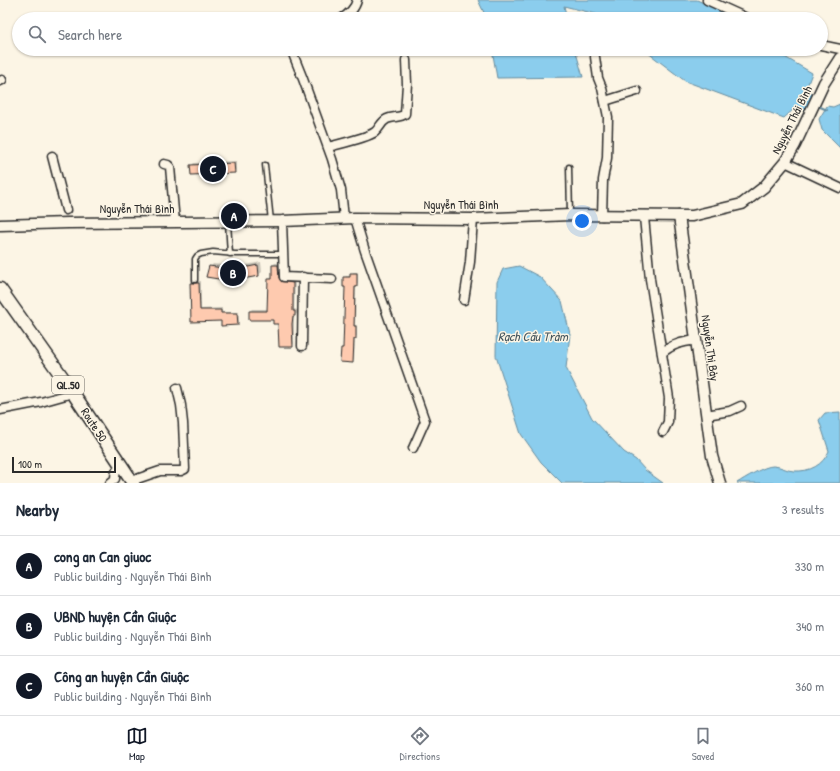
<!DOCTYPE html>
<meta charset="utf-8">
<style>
body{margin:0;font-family:"Patrick Hand",sans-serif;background:#f2f2f3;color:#1f2937}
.scale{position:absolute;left:12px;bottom:10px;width:104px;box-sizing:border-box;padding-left:4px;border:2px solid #2b2b2b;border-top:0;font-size:11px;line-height:14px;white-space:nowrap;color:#2b2b2b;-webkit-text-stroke:3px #fcf5e5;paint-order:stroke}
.you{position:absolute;left:582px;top:221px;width:14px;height:14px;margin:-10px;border:3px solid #fff;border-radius:50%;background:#1a73e8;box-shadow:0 0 0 6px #1a73e833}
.badge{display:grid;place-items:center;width:26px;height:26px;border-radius:50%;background:#111827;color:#fff;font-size:13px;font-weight:700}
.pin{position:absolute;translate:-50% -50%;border:2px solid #fff;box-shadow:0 1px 4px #0006}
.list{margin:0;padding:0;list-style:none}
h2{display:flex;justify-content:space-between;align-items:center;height:52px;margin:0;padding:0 16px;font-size:17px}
h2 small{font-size:13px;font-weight:400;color:#747a83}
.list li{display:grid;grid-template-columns:26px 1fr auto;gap:12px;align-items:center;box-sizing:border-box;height:60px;padding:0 16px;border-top:1px solid #e0e1e3}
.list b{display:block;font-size:15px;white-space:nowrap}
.list p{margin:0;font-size:13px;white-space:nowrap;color:#747a83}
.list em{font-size:13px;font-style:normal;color:#747a83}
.icon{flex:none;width:22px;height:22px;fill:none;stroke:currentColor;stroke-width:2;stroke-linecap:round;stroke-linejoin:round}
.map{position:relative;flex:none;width:840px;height:483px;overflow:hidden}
.search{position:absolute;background:#fff;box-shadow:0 1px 3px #0004;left:12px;right:12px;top:12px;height:44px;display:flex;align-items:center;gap:10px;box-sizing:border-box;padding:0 14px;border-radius:22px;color:#747a83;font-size:15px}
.sheet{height:232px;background:#fff}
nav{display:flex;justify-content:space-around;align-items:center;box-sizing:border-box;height:56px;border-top:1px solid #e0e1e3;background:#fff;font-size:11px;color:#747a83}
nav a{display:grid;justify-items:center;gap:2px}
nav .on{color:#111827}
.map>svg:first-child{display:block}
</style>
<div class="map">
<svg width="840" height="483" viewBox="0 0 840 483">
<rect width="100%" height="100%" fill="#fcf5e5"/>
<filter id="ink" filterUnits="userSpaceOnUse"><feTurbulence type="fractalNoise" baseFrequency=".025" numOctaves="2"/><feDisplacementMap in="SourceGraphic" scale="8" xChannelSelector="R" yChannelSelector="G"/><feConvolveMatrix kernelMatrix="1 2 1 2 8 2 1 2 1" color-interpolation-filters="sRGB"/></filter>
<g filter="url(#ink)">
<g fill="#8bcded" stroke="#658c9f">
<polygon points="478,0 697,0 738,19 603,19 596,14 564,6 567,19 487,19"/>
<polygon points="492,49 575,49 583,77 497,78"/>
<polygon points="643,49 785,49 783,56 812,73 806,89 814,96 806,111 795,108 784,118 685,81"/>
<polygon points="840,104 840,148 822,130 819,119 827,106 833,107"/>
<polygon points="519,266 540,277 562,301 570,334 566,368 592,418 624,452 636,460 645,470 663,483 562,483 541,462 521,434 496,356 497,282 503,269"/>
<path d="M840,412V483H737C745,478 764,466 773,466C781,466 787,471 794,471C810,472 823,465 829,451L819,420L825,413Z"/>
</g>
<g fill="#0003">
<polygon points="236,161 236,170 234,172 192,165 194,163"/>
<polygon points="261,262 262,272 258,275 210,267 213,264 231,266 234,263 241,263 241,266"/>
<polygon points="275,263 280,263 285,281 295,281 294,309 297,310 297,314 294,315 294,344 292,346 279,323 274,319 250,311 252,309 268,309 269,279 273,277 273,265"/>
<polygon points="353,272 358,272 358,284 356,286 355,325 357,325 357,336 355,338 354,360 352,362 342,348 344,346 346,286 344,278 346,276 351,276"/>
<polygon points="201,281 201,309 222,308 222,312 239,312 239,323 237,324 222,320 192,321 191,283 192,282"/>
</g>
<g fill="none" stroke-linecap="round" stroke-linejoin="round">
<polyline stroke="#658c9f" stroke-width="2" points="816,105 827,110"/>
</g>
<g fill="#fecaaf" stroke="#2b2b2b">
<polygon points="234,163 235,173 191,175 190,165"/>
<polygon points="258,265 259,276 231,281 206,277 209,266 230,269 230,266 238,266 238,269"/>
<polygon points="272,265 278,265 279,278 281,281 293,283 293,311 295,311 295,316 293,316 292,324 293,347 279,347 278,324 273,324 273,320 249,320 249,311 267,311 268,279 272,279"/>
<polygon points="350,273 357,273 357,287 355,287 354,326 356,326 356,339 354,339 353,363 340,362 341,348 343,348 345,287 343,287 343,277 350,277"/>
<polygon points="190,283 199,283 200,310 221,310 221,313 237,313 238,325 221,326 221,321 191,322"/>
</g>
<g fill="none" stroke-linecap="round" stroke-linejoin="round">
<defs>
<g id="service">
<polyline points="265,165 271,221"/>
<polyline points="569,167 570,215"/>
<polyline points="228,222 230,254"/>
<polyline points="195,280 195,259 197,256 201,254 213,252 235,254 283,254"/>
</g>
<g id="minor">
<polyline points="707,0 749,19"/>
<path d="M341,19C349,14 355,9 357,0"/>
<polyline points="821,45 840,49"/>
<polyline points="291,49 303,79 332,159 341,190 344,218"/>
<polyline points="793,49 802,49"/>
<polyline points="595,57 598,78 602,88 608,117 607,158 603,180 602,216"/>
<polyline points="0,81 2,80"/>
<polyline points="605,101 637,91"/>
<path d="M328,147C339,144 367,138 375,132C380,128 381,122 387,119C393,116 400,118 405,114L407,84L406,60"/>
<polyline points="52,156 66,210"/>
<polyline points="785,162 840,188"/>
<polyline points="164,164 168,165 170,167 175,222"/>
<polyline points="644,217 650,279 669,398 668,422 663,432"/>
<polyline points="355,218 365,251 425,421 413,448"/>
<polyline points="282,221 284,277 332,279"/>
<polyline points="464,300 470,262 473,219"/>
<polyline points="302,346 303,277"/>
<path d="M662,353C672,344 683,342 696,340"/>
<polyline points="0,410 41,402 73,393"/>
<polyline points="706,415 730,411 741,406"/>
<polyline points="131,481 160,471 181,471 185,469 183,423 181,405 177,388"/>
<path d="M110,483L115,479C115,473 116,470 121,465"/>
</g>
<g id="tertiary">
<polyline points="679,216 712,456 720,483"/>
<polyline points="0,225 68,223 282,221 355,218 473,219 570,215 692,216 742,204 764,187 785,162 795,145 824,83 840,58"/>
</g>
<polyline id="primary" points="0,289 63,378 133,483"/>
</defs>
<use href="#service" stroke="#2b2b2b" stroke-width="7"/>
<use href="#minor" stroke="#2b2b2b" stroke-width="11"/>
<use href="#tertiary" stroke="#2b2b2b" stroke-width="13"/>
<use href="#primary" stroke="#2b2b2b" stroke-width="15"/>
<use href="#service" stroke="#fcf5e5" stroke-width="4"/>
<use href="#minor" stroke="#fcf5e5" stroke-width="8"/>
<use href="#tertiary" stroke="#fcf5e5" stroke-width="10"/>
<use href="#primary" stroke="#fcf5e5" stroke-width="12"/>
</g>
</g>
<g text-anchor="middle" stroke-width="3" stroke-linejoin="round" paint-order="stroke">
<rect fill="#fcf5e5" stroke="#6a6863" stroke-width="1" x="52" y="376" width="32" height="18" rx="3"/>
<g font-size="11" font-weight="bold" fill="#2b2b2b">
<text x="68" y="389">QL.50</text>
</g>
<g font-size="12" fill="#2b2b2b" stroke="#fcf5e5">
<text transform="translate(792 120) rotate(-63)" y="4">Nguyễn Thái Bình</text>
<text x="461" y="209">Nguyễn Thái Bình</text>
<text x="137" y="213">Nguyễn Thái Bình</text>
<text transform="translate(710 348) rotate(82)" y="4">Nguyễn Thị Bảy</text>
<text transform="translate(94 425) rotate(57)" y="4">Route 50</text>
</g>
<g font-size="13" font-style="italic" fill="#43545c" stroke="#fcf5e5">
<text x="533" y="341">Rạch Cầu Tràm</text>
</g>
</g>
</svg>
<div class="scale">100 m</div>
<div class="you"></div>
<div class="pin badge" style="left:234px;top:216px">A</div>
<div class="pin badge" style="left:233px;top:273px">B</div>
<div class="pin badge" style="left:213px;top:169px">C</div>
<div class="search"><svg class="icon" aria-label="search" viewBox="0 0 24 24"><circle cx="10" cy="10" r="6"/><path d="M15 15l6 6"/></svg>Search here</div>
</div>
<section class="sheet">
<h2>Nearby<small>3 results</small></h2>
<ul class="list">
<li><span class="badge">A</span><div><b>cong an Can giuoc</b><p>Public building · Nguyễn Thái Bình</p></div><em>330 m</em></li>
<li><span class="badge">B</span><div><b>UBND huyện Cần Giuộc</b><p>Public building · Nguyễn Thái Bình</p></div><em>340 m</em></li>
<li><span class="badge">C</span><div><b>Công an huyện Cần Giuộc</b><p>Public building · Nguyễn Thái Bình</p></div><em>360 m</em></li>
</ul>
</section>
<nav>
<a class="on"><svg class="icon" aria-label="map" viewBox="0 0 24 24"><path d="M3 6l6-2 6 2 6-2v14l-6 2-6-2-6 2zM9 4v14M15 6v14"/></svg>Map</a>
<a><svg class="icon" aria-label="directions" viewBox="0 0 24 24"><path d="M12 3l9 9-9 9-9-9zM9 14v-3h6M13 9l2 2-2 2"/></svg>Directions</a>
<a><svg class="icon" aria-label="saved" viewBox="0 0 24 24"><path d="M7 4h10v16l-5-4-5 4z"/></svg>Saved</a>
</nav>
